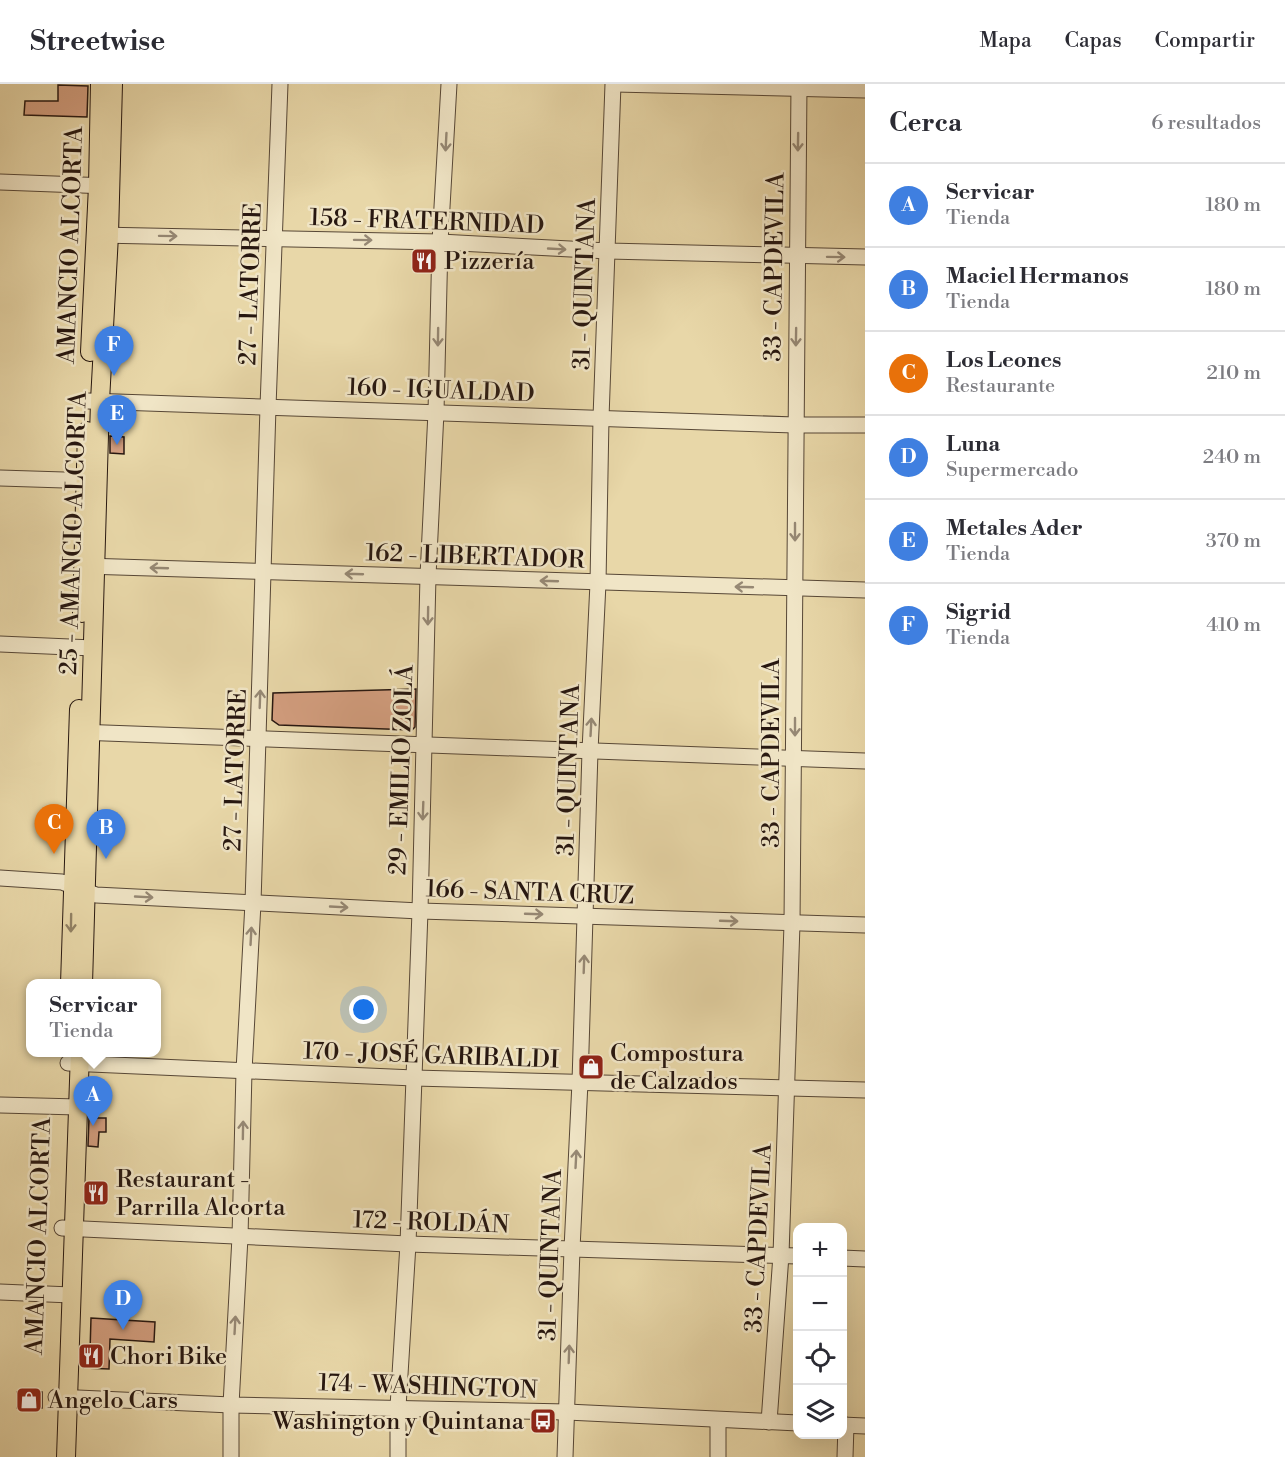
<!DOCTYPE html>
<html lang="es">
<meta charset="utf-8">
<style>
body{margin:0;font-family:"Libre Bodoni",serif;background:#f7f7f7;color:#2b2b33}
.controls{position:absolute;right:18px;bottom:18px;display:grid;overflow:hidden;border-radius:12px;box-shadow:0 6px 24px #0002}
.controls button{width:54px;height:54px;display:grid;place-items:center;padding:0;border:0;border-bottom:2px solid #e1e1e2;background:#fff;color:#2b2b33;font:30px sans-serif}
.you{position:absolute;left:364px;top:926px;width:21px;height:21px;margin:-15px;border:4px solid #fff;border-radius:50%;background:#1a73e8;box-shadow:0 0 0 9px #1a73e833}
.badge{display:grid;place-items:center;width:39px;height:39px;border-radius:50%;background:#7c3aed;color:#fff;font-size:20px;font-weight:700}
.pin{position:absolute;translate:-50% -50px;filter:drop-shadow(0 2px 3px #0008)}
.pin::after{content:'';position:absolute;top:32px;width:21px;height:18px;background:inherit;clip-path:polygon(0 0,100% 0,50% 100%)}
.popup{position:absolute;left:26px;top:895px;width:135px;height:78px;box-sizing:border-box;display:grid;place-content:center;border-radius:12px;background:#fff;filter:drop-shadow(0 2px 4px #0005);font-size:20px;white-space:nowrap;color:#7c7c81}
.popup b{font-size:22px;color:#2b2b33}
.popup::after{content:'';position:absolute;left:50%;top:100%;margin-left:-12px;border:12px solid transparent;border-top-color:#fff}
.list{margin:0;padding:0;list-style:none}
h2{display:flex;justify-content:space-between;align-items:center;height:78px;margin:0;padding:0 24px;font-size:26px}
h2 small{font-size:20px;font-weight:400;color:#7c7c81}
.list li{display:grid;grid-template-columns:39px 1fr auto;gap:18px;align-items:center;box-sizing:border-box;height:84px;padding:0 24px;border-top:2px solid #e1e1e2}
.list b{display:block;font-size:22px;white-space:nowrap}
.list p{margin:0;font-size:20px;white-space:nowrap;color:#7c7c81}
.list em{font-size:20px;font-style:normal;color:#7c7c81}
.icon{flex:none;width:33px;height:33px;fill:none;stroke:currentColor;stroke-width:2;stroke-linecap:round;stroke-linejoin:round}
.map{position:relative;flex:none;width:865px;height:1373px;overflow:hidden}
header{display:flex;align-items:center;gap:36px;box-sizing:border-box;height:84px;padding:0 30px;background:#fff;border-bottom:2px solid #e1e1e2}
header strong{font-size:28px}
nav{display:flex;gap:33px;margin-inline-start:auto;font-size:21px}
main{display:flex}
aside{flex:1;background:#fff}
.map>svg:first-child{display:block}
</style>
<header>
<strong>Streetwise</strong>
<nav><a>Mapa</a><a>Capas</a><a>Compartir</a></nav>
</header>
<main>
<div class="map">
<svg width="865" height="1373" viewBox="0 0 865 1373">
<rect width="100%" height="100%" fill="#e8d7a8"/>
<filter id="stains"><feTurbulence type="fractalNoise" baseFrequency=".00333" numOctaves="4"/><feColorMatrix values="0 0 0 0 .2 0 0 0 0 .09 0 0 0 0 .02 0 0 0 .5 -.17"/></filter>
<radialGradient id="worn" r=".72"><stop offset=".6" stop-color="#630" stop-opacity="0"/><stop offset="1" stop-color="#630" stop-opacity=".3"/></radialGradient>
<g fill="#d39e7f" stroke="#271710" stroke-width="1.5">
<polygon points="58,1 88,2 87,33 24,31 25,17 58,17"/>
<polygon points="110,352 124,353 124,370 110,369"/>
<polygon points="416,605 415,643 412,646 279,641 272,636 273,609"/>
<polygon points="89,1034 106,1034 106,1048 99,1048 98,1063 88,1062"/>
<polygon points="91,1234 155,1238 154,1258 110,1255 109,1285 84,1284 84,1268 90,1268"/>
<rect x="17" y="1308" width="25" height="16"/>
</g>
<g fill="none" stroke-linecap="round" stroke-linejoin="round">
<defs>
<g id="minor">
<polyline points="615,0 865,6"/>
<polyline points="0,98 108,102"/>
<polyline points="99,151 440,158 608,167 865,173"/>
<polyline points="88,317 795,341 865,341"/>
<polyline points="0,394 96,397"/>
<polyline points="85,482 865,506"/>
<polyline points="0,560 93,564"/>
<polyline points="78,648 865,677"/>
<polyline points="0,794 62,798 96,811 420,827 865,841"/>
<polyline points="68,979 414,994 865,1006"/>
<polyline points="0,1021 78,1023"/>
<polyline points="62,1144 408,1160 798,1172"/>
<polyline points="842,1174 865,1175"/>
<polyline points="0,1208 71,1211"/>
<polyline points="56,1313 231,1321 567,1328 798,1339"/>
<polyline points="769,1338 781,1171 792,840 799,0"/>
<polyline points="842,1341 865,1342"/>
<polyline points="231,1373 231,1321 240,1153 244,987 253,819 268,323 280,0"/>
<polyline points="398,1373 398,1323 408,1160 420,827 428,492 436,328 440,158 449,0"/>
<polyline points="565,1373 572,1165 580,998 590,667 598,499 601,334 613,0"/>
<polyline points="718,1373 718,1337"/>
<polyline points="845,1373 846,1341"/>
</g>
<g id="major">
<polyline points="90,268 98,102 100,0"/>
<polyline points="82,529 87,347"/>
<polyline points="70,900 79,625"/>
<polyline points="83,900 100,317 109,151 113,0"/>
<polyline points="66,1373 80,968"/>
</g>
</defs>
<use href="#minor" stroke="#574736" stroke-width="17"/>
<use href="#major" stroke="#271710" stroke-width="20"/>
<use href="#minor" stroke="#f0e5c6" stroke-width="15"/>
<use href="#major" stroke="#e8d7a8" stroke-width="18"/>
</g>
<defs><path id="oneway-shaft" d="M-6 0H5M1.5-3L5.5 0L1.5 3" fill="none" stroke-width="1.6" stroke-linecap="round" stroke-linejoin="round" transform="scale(1.5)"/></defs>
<g stroke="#968874">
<use href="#oneway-shaft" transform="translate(446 58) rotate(93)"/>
<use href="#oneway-shaft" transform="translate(798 58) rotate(91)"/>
<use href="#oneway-shaft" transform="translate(168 152) rotate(1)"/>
<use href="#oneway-shaft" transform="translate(363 156) rotate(1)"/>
<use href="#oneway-shaft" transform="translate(557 165) rotate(3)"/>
<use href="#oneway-shaft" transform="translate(836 173) rotate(1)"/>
<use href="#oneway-shaft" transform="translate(438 253) rotate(91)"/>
<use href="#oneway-shaft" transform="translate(796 253) rotate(91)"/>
<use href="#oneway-shaft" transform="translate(795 448) rotate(90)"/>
<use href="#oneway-shaft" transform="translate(159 484) rotate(-178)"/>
<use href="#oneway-shaft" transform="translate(354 490) rotate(-178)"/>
<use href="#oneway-shaft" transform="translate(549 497) rotate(-178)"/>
<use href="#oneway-shaft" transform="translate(744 503) rotate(-178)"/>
<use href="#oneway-shaft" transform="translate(428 532) rotate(91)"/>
<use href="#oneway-shaft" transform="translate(260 615) rotate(-88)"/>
<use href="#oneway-shaft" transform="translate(591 643) rotate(-87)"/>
<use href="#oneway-shaft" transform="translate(795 643) rotate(90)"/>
<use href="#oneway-shaft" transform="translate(423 727) rotate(92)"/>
<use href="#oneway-shaft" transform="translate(144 813) rotate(3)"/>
<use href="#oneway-shaft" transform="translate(339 823) rotate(3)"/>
<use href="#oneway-shaft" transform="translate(534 830) rotate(2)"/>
<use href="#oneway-shaft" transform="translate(729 837) rotate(2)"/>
<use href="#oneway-shaft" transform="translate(251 852) rotate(-87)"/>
<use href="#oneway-shaft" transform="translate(584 880) rotate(-88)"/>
<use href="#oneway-shaft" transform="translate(243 1046) rotate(-89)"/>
<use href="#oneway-shaft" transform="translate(576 1075) rotate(-87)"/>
<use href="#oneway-shaft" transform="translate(235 1241) rotate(-87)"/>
<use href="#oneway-shaft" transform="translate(569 1270) rotate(-88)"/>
</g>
<use stroke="#918164" href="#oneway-shaft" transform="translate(71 839) rotate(91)"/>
<defs>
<symbol id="restaurant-square" viewBox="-11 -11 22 22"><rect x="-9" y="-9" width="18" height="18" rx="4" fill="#8f2418" stroke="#f0e5c6"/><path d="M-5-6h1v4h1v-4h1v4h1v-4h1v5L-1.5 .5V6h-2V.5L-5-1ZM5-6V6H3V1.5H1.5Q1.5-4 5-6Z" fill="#fff"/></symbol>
<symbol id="shop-square" viewBox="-11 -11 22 22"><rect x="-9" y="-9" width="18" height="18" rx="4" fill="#8f2418" stroke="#f0e5c6"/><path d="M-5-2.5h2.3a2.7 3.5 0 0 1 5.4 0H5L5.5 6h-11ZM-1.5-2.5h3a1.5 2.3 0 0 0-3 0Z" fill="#fff"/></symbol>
<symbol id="bus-square" viewBox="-11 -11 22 22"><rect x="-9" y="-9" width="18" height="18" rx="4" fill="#8f2418" stroke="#f0e5c6"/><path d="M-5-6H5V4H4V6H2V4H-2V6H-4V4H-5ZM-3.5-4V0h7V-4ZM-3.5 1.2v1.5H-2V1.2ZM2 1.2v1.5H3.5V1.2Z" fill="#fff"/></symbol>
</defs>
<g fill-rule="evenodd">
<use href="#restaurant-square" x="409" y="162" width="30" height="30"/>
<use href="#shop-square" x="576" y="968" width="30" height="30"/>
<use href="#restaurant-square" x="81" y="1094" width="30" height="30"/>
<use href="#restaurant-square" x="76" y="1257" width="30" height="30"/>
<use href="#shop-square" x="14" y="1301" width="30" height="30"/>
<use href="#bus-square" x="528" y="1322" width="30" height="30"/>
</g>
<g text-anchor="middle" stroke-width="5" stroke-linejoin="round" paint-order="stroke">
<g font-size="24" fill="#271710" stroke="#f0e5c6">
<text transform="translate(427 137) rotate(2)" y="8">158 - FRATERNIDAD</text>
<text transform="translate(70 161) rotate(-88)" y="8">AMANCIO ALCORTA</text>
<text transform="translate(774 183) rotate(-89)" y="8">33 - CAPDEVILA</text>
<text transform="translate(250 200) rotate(-88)" y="8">27 - LATORRE</text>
<text transform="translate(584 200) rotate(-88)" y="8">31 - QUINTANA</text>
<text transform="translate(441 306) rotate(2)" y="8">160 - IGUALDAD</text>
<text transform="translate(73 449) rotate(-88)" y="8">25 - AMANCIO ALCORTA</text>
<text transform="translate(475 472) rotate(2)" y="8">162 - LIBERTADOR</text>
<text transform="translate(771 669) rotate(-90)" y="8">33 - CAPDEVILA</text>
<text transform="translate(235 686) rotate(-88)" y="8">27 - LATORRE</text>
<text transform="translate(401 686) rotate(-88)" y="8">29 - EMILIO ZOLÁ</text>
<text transform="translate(568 686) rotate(-88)" y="8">31 - QUINTANA</text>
<text transform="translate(530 808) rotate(2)" y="8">166 - SANTA CRUZ</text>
<text transform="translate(431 971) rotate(2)" y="8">170 - JOSÉ GARIBALDI</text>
<text transform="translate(431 1138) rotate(2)" y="8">172 - ROLDÁN</text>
<text transform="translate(38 1152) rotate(-88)" y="8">AMANCIO ALCORTA</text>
<text transform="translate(758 1154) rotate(-87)" y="8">33 - CAPDEVILA</text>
<text transform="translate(550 1171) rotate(-88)" y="8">31 - QUINTANA</text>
<text transform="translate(428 1302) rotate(2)" y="8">174 - WASHINGTON</text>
</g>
<g font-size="24" fill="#271710" stroke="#f0e5c6" text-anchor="start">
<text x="444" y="185">Pizzería</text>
<text x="610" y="977">Compostura<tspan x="610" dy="28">de Calzados</tspan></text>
<text x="116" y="1103">Restaurant -<tspan x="116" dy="28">Parrilla Alcorta</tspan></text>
<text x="110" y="1280">Chori Bike</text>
<text x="48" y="1324">Angelo Cars</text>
<text x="524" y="1345" text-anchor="end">Washington y Quintana</text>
</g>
</g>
<rect width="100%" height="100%" filter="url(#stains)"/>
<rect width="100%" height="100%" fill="url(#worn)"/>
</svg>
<div class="controls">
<button>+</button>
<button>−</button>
<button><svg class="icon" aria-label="locate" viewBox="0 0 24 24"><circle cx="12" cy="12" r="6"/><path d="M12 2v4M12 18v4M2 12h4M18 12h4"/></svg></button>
<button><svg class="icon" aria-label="layers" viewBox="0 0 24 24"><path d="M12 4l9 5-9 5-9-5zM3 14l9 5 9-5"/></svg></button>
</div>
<div class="you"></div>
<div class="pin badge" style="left:93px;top:1042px;background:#3f7fe0">A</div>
<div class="popup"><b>Servicar</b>Tienda</div>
<div class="pin badge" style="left:106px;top:775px;background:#3f7fe0">B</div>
<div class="pin badge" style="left:54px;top:770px;background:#e8710a">C</div>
<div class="pin badge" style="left:123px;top:1246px;background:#3f7fe0">D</div>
<div class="pin badge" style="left:117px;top:361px;background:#3f7fe0">E</div>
<div class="pin badge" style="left:114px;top:292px;background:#3f7fe0">F</div>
</div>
<aside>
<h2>Cerca<small>6 resultados</small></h2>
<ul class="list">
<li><span class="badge" style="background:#3f7fe0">A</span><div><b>Servicar</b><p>Tienda</p></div><em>180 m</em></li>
<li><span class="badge" style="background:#3f7fe0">B</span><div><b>Maciel Hermanos</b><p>Tienda</p></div><em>180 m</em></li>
<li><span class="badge" style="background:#e8710a">C</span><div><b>Los Leones</b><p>Restaurante</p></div><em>210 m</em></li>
<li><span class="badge" style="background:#3f7fe0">D</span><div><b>Luna</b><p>Supermercado</p></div><em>240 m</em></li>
<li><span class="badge" style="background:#3f7fe0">E</span><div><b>Metales Ader</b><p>Tienda</p></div><em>370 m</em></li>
<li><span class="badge" style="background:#3f7fe0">F</span><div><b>Sigrid</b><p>Tienda</p></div><em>410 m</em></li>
</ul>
</aside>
</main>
